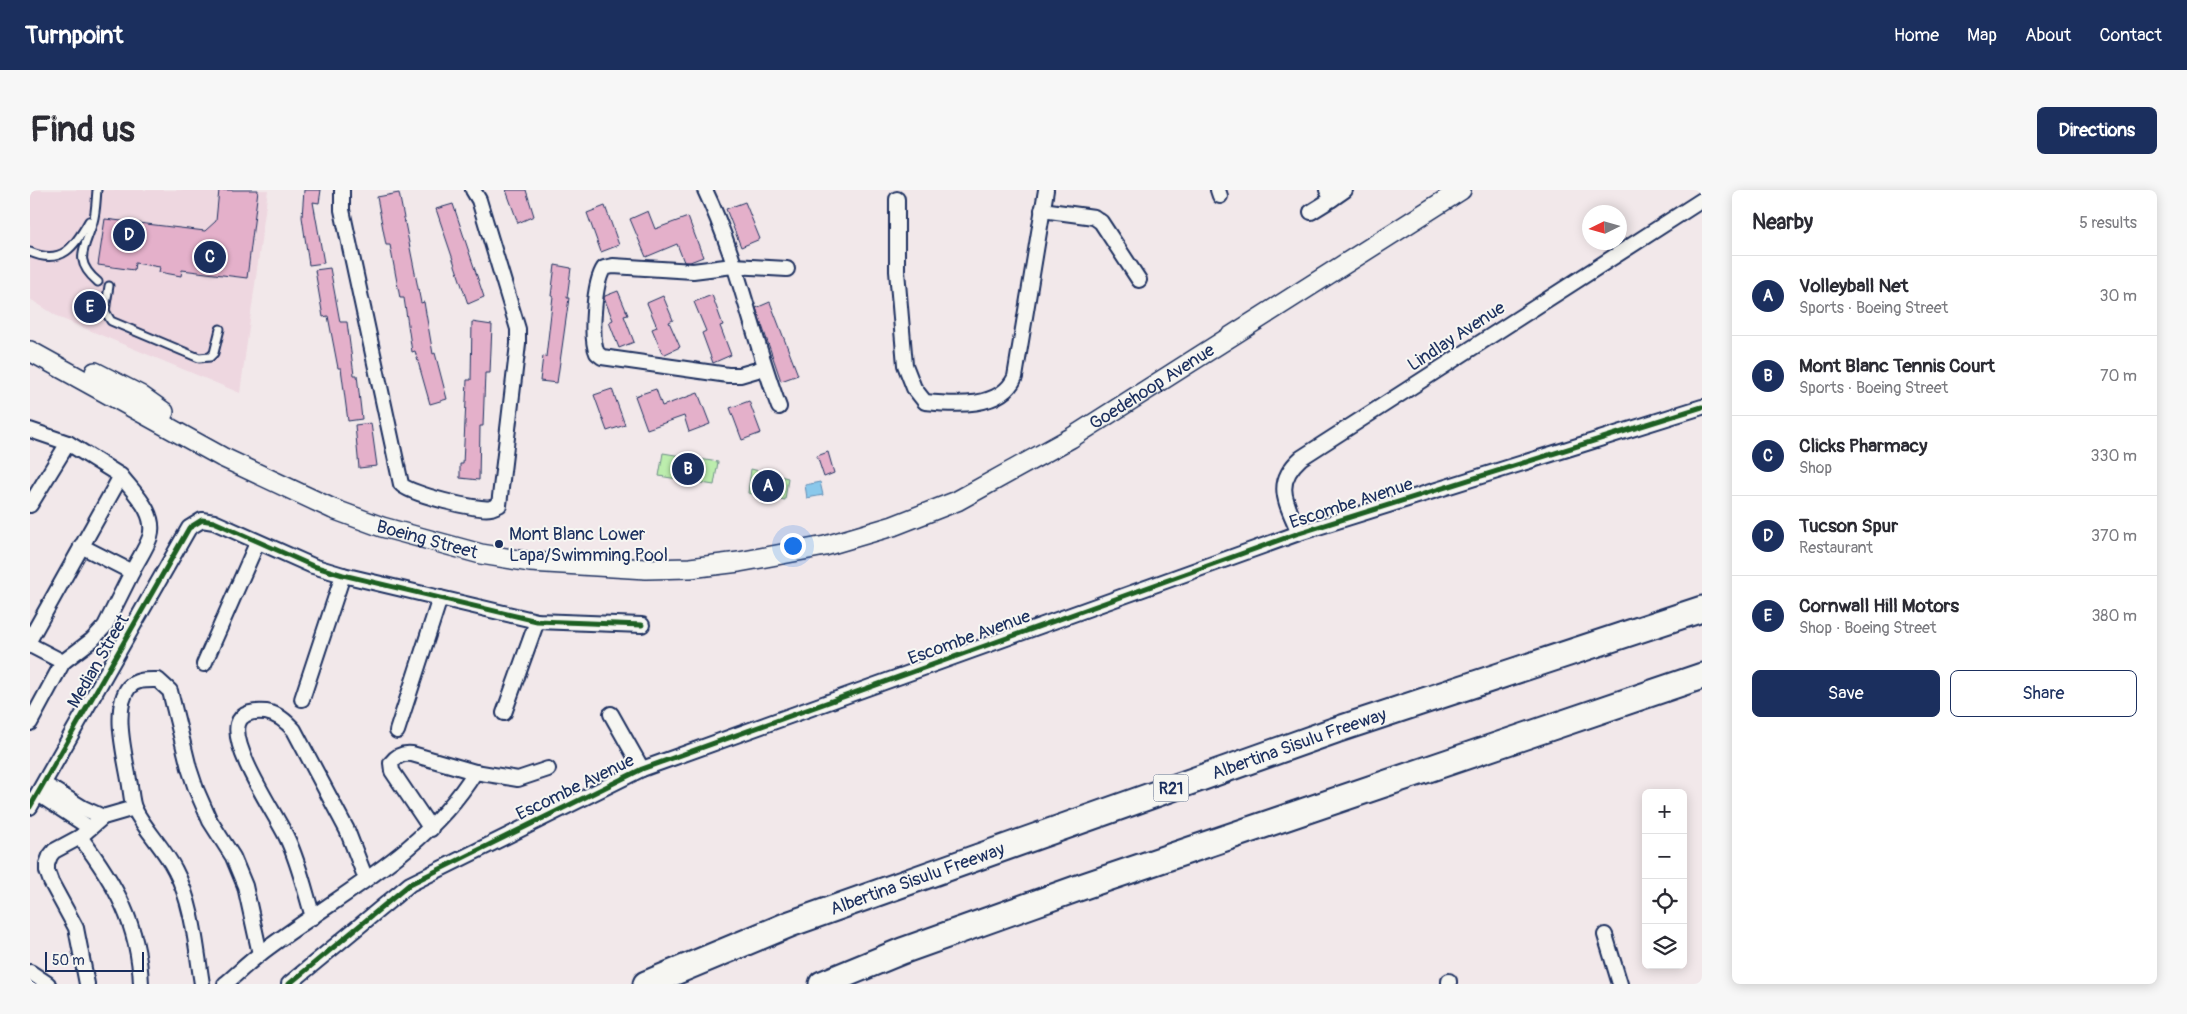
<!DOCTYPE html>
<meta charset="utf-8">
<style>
body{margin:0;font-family:Pangolin,sans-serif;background:#f7f7f7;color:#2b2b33}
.controls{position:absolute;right:15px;bottom:15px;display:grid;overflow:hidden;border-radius:8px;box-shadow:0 2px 12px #0003}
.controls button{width:45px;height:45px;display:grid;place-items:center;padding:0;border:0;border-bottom:1px solid #e1e1e2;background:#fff;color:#2b2b33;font:25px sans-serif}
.compass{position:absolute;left:1552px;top:15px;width:45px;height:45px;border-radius:50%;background:#fff;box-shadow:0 2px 12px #0003;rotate:265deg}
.scale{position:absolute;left:15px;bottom:12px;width:99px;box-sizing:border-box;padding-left:5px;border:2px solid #1b2f5e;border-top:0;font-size:14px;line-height:18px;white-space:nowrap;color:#1b2f5e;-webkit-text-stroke:4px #f6f6f2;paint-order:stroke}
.you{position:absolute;left:762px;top:355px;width:18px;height:18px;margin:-12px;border:4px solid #fff;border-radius:50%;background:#1a73e8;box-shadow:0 0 0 8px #1a73e833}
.badge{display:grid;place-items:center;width:32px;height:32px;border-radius:50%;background:#1b2f5e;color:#fff;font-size:16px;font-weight:700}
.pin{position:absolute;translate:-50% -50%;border:2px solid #fff;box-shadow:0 1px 5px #0006}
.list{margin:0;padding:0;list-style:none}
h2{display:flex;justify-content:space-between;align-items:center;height:65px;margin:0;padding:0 20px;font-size:21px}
h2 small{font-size:16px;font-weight:400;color:#7c7c81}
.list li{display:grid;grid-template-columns:32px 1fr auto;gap:15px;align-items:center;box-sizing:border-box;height:80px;padding:0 20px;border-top:1px solid #e1e1e2}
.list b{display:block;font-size:19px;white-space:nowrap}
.list p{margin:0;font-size:16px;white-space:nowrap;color:#7c7c81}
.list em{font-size:16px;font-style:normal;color:#7c7c81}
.actions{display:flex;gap:10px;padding:15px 20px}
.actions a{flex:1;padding:11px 0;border:1px solid #1b2f5e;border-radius:8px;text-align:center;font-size:18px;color:#1b2f5e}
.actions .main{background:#1b2f5e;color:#fff}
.icon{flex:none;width:28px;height:28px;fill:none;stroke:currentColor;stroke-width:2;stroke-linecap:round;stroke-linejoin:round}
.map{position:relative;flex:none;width:1672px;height:794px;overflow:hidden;border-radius:8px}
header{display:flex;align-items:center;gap:30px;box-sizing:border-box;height:70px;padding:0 25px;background:#1b2f5e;color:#fff}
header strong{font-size:24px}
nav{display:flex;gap:28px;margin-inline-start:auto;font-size:18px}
.intro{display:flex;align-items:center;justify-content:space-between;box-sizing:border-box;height:120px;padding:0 30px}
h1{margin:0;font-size:35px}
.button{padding:12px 22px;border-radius:8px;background:#1b2f5e;color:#fff;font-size:18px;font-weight:700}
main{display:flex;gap:30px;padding:0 30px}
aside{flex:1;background:#fff;border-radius:8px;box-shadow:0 2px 12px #0003}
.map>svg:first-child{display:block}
</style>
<header>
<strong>Turnpoint</strong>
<nav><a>Home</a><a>Map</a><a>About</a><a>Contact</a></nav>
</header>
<div class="intro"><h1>Find us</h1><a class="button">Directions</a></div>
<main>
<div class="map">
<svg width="1672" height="794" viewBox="0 0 1672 794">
<rect width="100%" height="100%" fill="#f2e8ea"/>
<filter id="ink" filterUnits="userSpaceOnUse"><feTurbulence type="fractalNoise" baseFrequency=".02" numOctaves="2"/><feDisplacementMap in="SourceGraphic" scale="10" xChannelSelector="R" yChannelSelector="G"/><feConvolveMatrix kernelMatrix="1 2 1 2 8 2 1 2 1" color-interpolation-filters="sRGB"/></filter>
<g filter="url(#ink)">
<polygon fill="#eed7e0" points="0,0 238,0 210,203 30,128 0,109"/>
<g fill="#bcedad" stroke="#6c8e86">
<polygon points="633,263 688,272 684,295 629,286"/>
<polygon points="721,279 758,288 755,310 718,303"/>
</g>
<polygon fill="#8ac8eb" stroke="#5e8bb3" points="790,292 793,305 777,308 775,295"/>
<g fill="#e4b0ca" stroke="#1b2f5e">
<polygon points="189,0 228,0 217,88 152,80 151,86 129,82 130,77 105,73 104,80 68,75 75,29 175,41 186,31"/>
<polygon points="274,0 291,0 289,13 283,12 294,73 279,75 272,27"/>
<polygon points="476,0 496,0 504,26 488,33"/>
<polygon points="369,3 391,113 394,112 403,164 405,163 417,209 400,214 385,161 382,162 374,108 370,108 360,55 356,55 347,7"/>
<polygon points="715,12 730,49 711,57 696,19"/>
<polygon points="423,14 454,107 438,114 406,19"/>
<polygon points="575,16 589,55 571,62 557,23"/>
<polygon points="618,21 625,39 658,27 673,67 660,72 654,72 647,54 616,67 600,29"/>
<polygon points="525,75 541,78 537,108 539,108 527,193 510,191 513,166 516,167 520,132 523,106 521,106"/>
<polygon points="300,78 310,132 317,132 324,185 327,185 332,229 318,231 311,178 308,178 298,126 293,127 285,80"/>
<polygon points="588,101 598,125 594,126 604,152 589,158 579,132 583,130 574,108 575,106"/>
<polygon points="682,105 693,135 690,136 701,165 683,173 672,143 676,141 664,112"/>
<polygon points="633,106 643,130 639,132 650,157 633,165 622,139 627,137 617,113"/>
<polygon points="740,112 768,185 751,191 726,118"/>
<polygon points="442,132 462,135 460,183 455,183 453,236 450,236 449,290 430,288 430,274 433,274 437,190 441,190"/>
<polygon points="582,199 595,235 577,241 564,205"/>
<polygon points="626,199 632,216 668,203 680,234 659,242 654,226 617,239 605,206"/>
<polygon points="719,211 731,243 712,250 700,218"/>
<polygon points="341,233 347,276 329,278 325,235"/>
<polygon points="798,262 804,283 794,287 787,266"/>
</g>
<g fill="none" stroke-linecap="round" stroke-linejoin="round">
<defs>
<g id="lane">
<path d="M67,0C66,10 66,22 63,32C55,59 42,70 68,92"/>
<path d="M0,62C32,76 45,56 59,31"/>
<polyline points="79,96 75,121 81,131 169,168 180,167 184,163 190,139"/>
</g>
<g id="street">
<path d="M312,0V20L371,294C379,304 448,321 461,318C464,317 466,316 469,315L488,154V139L449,10L443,0"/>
<path d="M675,0C708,69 722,146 749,217"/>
<polyline points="1188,0 1190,6"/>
<path d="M867,9V81L875,175L884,198L895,212C924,215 971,219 985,187L1016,0"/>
<polyline points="1302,9 1315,0"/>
<polyline points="1012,20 1064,27 1071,32 1109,90"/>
<polyline points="1281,22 1302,9 1297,0"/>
<path d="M734,178L710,185H698L572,167L567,163C560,148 564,92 574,78L583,76L663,81L703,76L757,79"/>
<polyline points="0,240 38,253 91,286 0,449"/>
<polyline points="0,315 38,253"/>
<path d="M1269,343C1257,313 1242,294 1271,268L1672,10"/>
<path d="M51,356L102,382C107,371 116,359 120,347C127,323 104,303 91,286"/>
<polyline points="0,455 33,472 0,533"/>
<polyline points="33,472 62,450 75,436 102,382"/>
<polyline points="174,474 227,353"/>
<polyline points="272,509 313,385"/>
<polyline points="474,523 507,431"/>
<polyline points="581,524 612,579"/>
<polyline points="367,541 410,408"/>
<polyline points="445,582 488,589 518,579"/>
<polyline points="14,594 53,618 73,627"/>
<polyline points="8,604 60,638"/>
<polyline points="0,617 159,338 172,330 184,332 283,376 313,385 507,431 612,435"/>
<path d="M50,647C85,693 109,735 111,794"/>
<path d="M283,727C275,701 269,673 257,648C245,623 201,559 208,534C211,522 226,521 236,522C248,524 256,531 264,540L317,640L336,689"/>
<polyline points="1575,745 1590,794"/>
<polyline points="0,782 18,794"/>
<polyline points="1419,791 1419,794"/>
<polyline points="57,794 46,738 21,692 17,681 17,674 20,666 24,661 50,647 73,627 104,618"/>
<path d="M172,794C166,756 163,714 145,680C134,658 116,641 105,620C101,612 101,599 99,590C95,566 82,518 99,497C107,489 117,490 128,490L140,501L159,578L166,599L180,631L203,667L215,696L230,764"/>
<path d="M195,794C207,784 218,773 230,764C304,707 395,664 445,582L382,564C373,563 367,565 361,573L362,581L401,639"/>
<polyline points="259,794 380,694 612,579 1269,343 1672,217"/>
</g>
<g id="secondary">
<path id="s1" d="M0,161L192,267L303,319L352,337L451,364L500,372L616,379L660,378L709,372L795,356L863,336L927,311L1041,248L1431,0"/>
<polyline points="65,182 110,205 134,222"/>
</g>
<g id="highway">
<path id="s2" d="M616,794L760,734L1306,540L1672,419"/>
<polyline points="792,794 872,761 1054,696 1672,486"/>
</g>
</defs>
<use href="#lane" stroke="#1b2f5e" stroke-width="11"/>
<use href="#street" stroke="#1b2f5e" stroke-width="18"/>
<use href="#secondary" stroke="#1b2f5e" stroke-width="22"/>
<use href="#highway" stroke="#1b2f5e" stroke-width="29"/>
<use href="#lane" stroke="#f6f6f2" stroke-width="7"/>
<use href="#street" stroke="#f6f6f2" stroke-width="14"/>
<use href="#secondary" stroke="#f6f6f2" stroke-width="19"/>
<use href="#highway" stroke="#f6f6f2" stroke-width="25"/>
<defs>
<g id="cycleway">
<polyline points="0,617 159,338 172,330 184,332 283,376 313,385 507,431 612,435"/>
<polyline points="259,794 380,694 612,579 1269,343 1672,217"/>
</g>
</defs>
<use href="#cycleway" stroke="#f6f6f2" stroke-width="8"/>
<use href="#cycleway" stroke="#1b5e20" stroke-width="5"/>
</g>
</g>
<circle fill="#1b2f5e" stroke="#f6f6f2" stroke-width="2" cx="469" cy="354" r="5"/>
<g text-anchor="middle" stroke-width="4" stroke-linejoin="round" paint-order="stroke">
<rect fill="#f6f6f2" stroke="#5d6b8a" stroke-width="1" x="1123.5" y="584.5" width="35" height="27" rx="4"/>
<g font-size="16" font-weight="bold" fill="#1b2f5e">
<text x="1141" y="604">R21</text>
</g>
<g font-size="18" fill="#1b2f5e" stroke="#f6f6f2">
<text transform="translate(1426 146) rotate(-33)" y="6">Lindlay Avenue</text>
<text dy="6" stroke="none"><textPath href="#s1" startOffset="1209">Goedehoop Avenue</textPath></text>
<text transform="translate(1321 313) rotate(-18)" y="6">Escombe Avenue</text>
<text dy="6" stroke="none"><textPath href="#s1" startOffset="441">Boeing Street</textPath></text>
<text transform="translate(939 447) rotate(-20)" y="6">Escombe Avenue</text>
<text transform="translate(68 471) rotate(-60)" y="6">Median Street</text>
<text dy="6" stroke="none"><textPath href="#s2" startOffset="696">Albertina Sisulu Freeway</textPath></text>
<text transform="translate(545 597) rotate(-26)" y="6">Escombe Avenue</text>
<text dy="6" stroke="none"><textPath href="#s2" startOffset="291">Albertina Sisulu Freeway</textPath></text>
</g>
<g font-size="18" fill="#1b2f5e" stroke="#f6f6f2" text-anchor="start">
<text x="479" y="350">Mont Blanc Lower<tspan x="479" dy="21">Lapa/Swimming Pool</tspan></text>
</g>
</g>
</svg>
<div class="controls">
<button>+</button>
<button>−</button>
<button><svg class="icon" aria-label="locate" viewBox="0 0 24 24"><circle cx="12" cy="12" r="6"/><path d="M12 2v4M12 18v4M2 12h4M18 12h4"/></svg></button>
<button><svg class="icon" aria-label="layers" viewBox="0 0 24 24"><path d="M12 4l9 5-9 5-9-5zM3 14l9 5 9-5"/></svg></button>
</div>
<svg class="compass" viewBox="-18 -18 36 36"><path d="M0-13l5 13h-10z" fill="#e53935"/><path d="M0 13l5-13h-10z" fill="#7c7c81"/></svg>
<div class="scale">50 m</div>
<div class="you"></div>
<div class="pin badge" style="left:738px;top:296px">A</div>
<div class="pin badge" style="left:658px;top:279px">B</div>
<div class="pin badge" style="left:180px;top:67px">C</div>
<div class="pin badge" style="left:99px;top:45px">D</div>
<div class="pin badge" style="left:60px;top:117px">E</div>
</div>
<aside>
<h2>Nearby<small>5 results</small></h2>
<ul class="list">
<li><span class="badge">A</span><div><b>Volleyball Net</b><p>Sports · Boeing Street</p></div><em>30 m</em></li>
<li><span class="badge">B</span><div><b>Mont Blanc Tennis Court</b><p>Sports · Boeing Street</p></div><em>70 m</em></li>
<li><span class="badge">C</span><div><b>Clicks Pharmacy</b><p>Shop</p></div><em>330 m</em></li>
<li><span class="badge">D</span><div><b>Tucson Spur</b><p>Restaurant</p></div><em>370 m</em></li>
<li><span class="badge">E</span><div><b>Cornwall Hill Motors</b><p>Shop · Boeing Street</p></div><em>380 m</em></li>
</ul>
<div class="actions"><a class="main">Save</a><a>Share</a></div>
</aside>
</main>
